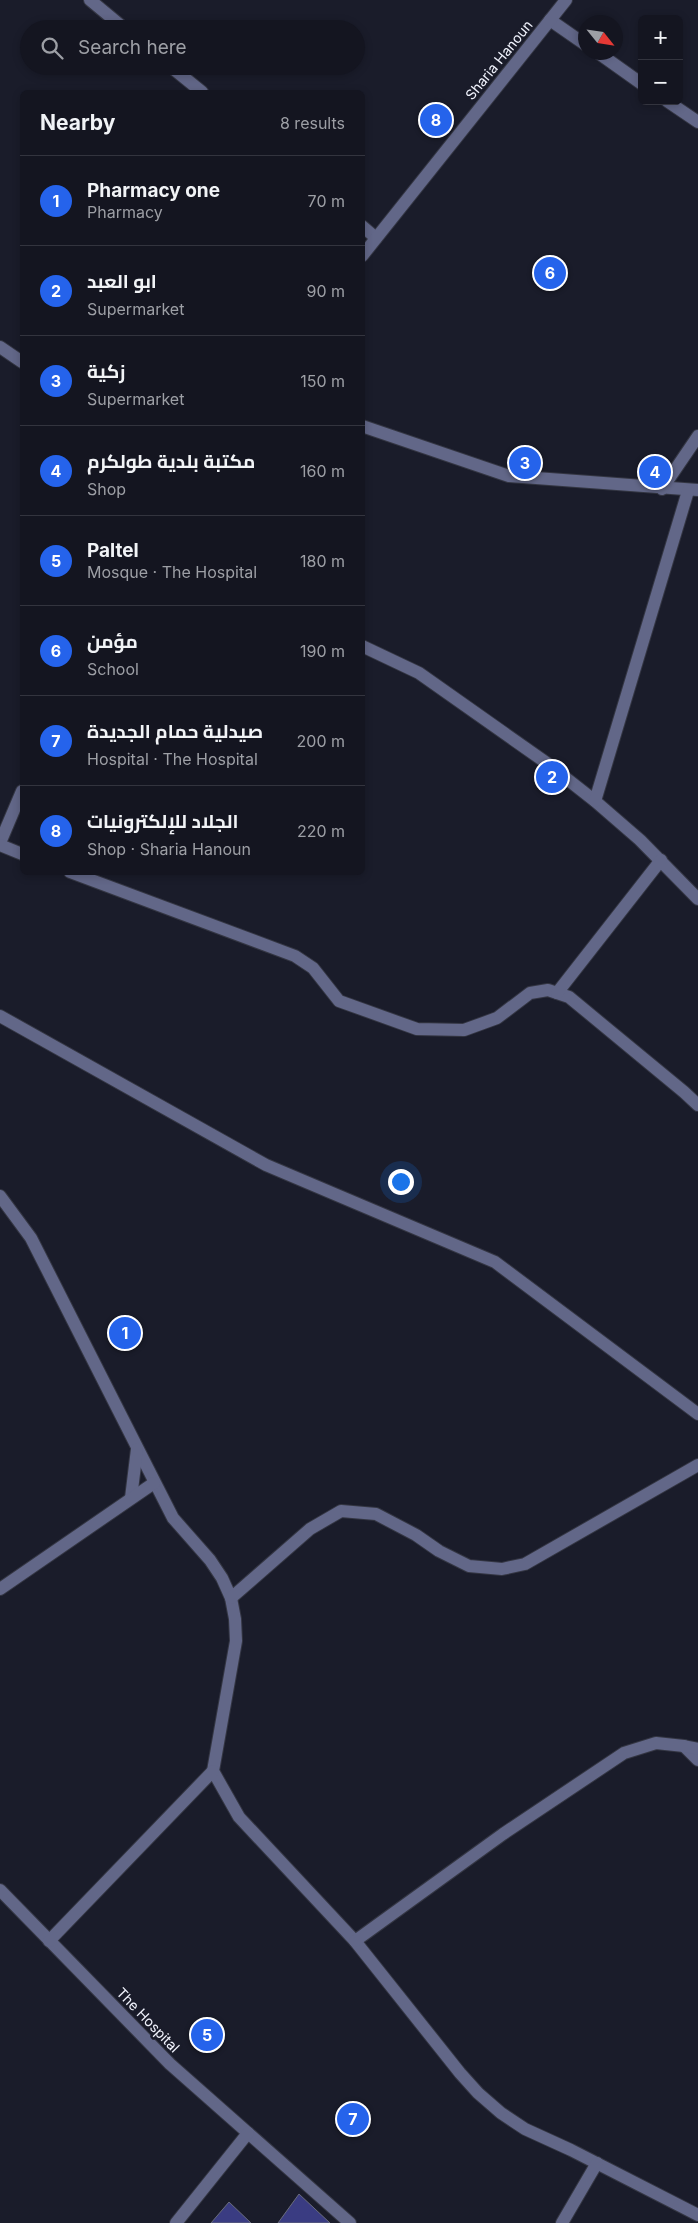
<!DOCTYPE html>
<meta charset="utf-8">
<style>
body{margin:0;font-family:Inter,Cairo,sans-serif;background:#1d1e29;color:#f1f3f6}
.controls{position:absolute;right:15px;top:15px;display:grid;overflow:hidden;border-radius:8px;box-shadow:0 2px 8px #0003}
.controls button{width:45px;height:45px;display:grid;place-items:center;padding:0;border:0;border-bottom:1px solid #33343e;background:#141520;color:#f1f3f6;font:25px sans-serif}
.compass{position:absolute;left:578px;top:15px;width:45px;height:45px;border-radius:50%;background:#141520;box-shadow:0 2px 8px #0003;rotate:120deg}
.you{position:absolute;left:400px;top:1181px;width:18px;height:18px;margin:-12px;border:4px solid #fff;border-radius:50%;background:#1a73e8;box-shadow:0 0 0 8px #1a73e833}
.badge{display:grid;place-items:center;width:32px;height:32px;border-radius:50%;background:#2563eb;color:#fff;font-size:16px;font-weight:700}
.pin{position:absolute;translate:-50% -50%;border:2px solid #fff;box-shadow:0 1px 5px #0006}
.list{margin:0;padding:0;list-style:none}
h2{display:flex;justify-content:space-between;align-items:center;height:65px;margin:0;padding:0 20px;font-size:21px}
h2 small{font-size:16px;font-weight:400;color:#9d9fa5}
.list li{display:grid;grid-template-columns:32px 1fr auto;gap:15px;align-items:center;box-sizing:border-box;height:90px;padding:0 20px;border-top:1px solid #33343e}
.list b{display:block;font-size:19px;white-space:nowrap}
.list p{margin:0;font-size:16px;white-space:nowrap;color:#9d9fa5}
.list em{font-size:16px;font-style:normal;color:#9d9fa5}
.icon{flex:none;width:28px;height:28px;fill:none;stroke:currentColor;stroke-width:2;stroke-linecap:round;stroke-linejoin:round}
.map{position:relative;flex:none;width:698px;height:2223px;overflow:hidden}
.search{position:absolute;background:#141520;box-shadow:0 2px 8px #0003;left:20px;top:20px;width:345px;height:55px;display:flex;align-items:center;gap:12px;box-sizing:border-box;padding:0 18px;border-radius:28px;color:#9d9fa5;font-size:19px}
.panel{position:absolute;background:#141520;box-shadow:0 2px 8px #0003;left:20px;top:90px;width:345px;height:785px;border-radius:8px}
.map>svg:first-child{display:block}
</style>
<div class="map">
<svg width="698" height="2223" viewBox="0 0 698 2223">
<rect width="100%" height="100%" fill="#1a1c2a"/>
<g fill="#3a3c82" stroke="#696c7d">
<polygon points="299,2194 330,2223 278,2223"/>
<polygon points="229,2202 251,2223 211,2223"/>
</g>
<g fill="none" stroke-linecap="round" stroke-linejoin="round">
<defs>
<g id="minor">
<polyline points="90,0 125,29"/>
<polyline points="550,20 586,45"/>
<polyline points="597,52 642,84"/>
<polyline points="170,66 202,92"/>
<polyline points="667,101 698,122"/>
<polyline points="362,226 376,238"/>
<polyline points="362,256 566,0"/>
<polyline points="0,347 22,362"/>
<polyline points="362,426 509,476 698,490"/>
<polyline points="662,489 698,436"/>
<polyline points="362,646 419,673 548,764 595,801 640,840 698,899"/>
<polyline points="595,801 688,491"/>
<polyline points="0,843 22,791"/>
<polyline points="0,845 22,854"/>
<polyline points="70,872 295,956 313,968 339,1001 417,1029 464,1030 497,1018 530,993 548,990 569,997 684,1092 698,1105"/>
<polyline points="557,993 661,860"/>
<polyline points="0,1016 266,1165 495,1262 698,1414"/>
<polyline points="0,1196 31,1238 173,1518 210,1560 222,1578 231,1598 235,1619 236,1641 213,1771 239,1817 355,1941 460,2073 478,2093 501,2113 525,2129 571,2150 698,2215"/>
<polyline points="131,1498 137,1449"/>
<polyline points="0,1589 154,1483"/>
<polyline points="231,1598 310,1529 341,1511 376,1514 416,1535 439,1551 469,1566 502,1569 525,1564 698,1465"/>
<polyline points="684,1746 698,1760"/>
<polyline points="0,1890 170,2064 350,2223"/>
<polyline points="49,1941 213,1771"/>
<polyline points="355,1941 503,1834 624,1753 656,1743 684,1746 698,1749"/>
<polyline points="176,2223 248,2133"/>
<polyline points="562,2223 597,2163"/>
</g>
</defs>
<use href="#minor" stroke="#343643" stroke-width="14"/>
<use href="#minor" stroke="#626788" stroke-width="12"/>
</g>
<g text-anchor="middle" stroke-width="5" stroke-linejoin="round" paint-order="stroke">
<g font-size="14" fill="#f0f2fc" stroke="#1a1c2a">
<text transform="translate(499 60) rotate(-51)" y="5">Sharia Hanoun</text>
<text transform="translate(148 2020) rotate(46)" y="5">The Hospital</text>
</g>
</g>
</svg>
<div class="controls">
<button>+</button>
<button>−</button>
</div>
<svg class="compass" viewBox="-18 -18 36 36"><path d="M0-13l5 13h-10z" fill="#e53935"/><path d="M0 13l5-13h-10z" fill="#9d9fa5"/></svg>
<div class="you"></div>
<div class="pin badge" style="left:125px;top:1333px">1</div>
<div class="pin badge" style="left:552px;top:777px">2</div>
<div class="pin badge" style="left:525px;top:463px">3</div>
<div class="pin badge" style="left:655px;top:472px">4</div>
<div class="pin badge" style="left:207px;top:2035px">5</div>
<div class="pin badge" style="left:550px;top:273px">6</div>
<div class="pin badge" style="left:353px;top:2119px">7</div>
<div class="pin badge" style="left:436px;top:120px">8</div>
<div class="search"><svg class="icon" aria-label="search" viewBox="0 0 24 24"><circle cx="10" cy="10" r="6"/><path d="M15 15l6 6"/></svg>Search here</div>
<section class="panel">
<h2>Nearby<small>8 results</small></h2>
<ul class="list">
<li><span class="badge">1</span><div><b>Pharmacy one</b><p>Pharmacy</p></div><em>70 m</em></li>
<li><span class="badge">2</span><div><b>ابو العبد</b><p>Supermarket</p></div><em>90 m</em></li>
<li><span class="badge">3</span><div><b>زكية</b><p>Supermarket</p></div><em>150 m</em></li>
<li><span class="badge">4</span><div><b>مكتبة بلدية طولكرم</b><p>Shop</p></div><em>160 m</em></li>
<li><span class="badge">5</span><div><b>Paltel</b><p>Mosque · The Hospital</p></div><em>180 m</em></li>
<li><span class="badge">6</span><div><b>مؤمن</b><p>School</p></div><em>190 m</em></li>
<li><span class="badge">7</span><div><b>صيدلية حمام الجديدة</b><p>Hospital · The Hospital</p></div><em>200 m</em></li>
<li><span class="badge">8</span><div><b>الجلاد للإلكترونيات</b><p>Shop · Sharia Hanoun</p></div><em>220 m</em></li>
</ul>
</section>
</div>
